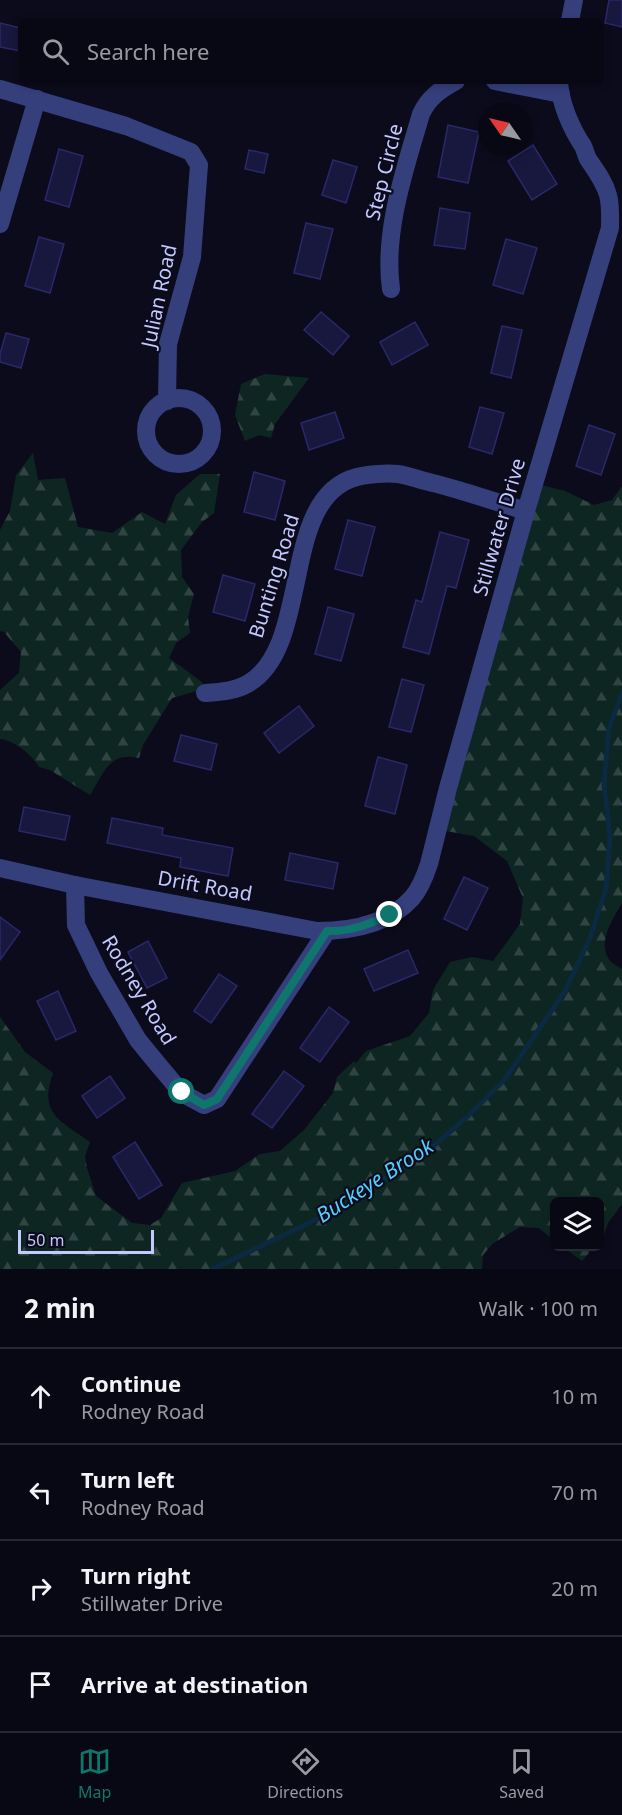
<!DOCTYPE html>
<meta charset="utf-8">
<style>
body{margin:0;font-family:"Noto Sans",sans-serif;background:#161622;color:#f1f3f6}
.controls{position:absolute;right:18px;bottom:18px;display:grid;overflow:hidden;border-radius:9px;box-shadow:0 3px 9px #0003}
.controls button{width:54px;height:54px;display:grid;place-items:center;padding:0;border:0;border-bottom:2px solid #292934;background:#080815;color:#f1f3f6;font:30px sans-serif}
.compass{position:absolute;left:478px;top:102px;width:54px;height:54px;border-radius:50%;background:#080815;box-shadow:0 3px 9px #0003;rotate:304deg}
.scale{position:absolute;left:18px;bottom:15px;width:136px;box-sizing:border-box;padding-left:6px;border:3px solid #c5c9ff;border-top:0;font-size:16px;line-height:21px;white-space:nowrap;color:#c5c9ff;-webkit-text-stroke:4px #0b0b1c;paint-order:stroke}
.stop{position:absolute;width:18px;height:18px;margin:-14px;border:4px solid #0f766e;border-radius:50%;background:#fff}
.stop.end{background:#0f766e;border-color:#fff;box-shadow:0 2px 6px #0008}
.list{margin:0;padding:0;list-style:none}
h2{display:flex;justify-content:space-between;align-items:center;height:78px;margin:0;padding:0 24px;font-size:26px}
h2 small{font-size:20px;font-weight:400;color:#989aa0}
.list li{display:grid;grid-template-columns:39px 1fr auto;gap:18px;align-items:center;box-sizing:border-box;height:96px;padding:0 24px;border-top:2px solid #292934}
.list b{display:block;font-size:22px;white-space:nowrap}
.list p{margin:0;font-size:20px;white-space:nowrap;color:#989aa0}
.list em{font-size:20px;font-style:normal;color:#989aa0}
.icon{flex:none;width:33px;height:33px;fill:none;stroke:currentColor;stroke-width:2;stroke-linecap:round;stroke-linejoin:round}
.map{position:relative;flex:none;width:622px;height:1269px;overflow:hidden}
.search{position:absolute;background:#080815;box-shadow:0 3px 9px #0003;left:18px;right:18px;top:18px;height:66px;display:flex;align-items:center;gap:15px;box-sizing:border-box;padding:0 21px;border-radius:9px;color:#989aa0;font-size:22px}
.sheet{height:462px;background:#080815}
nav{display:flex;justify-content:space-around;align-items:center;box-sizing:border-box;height:84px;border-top:2px solid #292934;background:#080815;font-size:16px;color:#989aa0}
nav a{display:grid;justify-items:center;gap:3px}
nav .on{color:#0f766e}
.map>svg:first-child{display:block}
</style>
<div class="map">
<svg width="622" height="1269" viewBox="0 0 622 1269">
<defs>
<pattern id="forest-firs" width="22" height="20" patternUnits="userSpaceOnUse" patternTransform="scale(1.5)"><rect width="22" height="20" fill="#0e2621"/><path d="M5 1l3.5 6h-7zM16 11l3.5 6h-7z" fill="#304442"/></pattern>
</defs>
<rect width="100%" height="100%" fill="#0b0b1c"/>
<g fill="url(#forest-firs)">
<polygon points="265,374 309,378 275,424 271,438 259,435 245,441 235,415 241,384"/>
<path d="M33,453L38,480L65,478L78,527L112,533L142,512L165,524L176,495L200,474H220L214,513L202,522L181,550L182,577L194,594L188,617L190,633L176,643L169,658L202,682L204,689L172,698L143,745L139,758C109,751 104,773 90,795L50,770L39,767C32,755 14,740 0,739V690L19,673L21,652L4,632L0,631V530L10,511L16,475Z"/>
<path d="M533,483L565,491L594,505L612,500L622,486V903C613,919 596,943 610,961C613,964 619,967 622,969V1204L608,1223L602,1241L600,1243V1202H554V1240L539,1228L520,1227L492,1244L483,1255L482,1269H0V1017L25,1052L53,1073C38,1114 61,1121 90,1142L85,1156L87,1168L96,1196L132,1223L150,1225L161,1218L182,1183L235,1171L260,1154L280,1151L304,1130L333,1093L337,1077L354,1061L356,1063L366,1051L410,1036L429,1013L433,990L450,962L472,957L493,961L520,924L523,898L507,861L474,836L440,830Z"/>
<polygon points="563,1247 594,1247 582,1261"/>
</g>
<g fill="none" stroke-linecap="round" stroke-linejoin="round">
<polyline stroke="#0b2940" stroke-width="5" points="213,1269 338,1209 429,1150 467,1117 505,1079 565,991 590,938 606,888 610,837 604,784 609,728 622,693"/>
</g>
<g fill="#18173d" stroke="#2a2869" stroke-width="1.5">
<polygon points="609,0 622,0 622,27 605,23"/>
<polygon points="0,23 21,28 21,51 0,47"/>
<polygon points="448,125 479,132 468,183 438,177"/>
<polygon points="533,145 557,184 532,200 508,161"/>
<polygon points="59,149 83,156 69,207 45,200"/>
<polygon points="249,150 268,154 264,173 245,169"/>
<polygon points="333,160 357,167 346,203 322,195"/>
<polygon points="440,208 470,213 465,249 434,245"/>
<polygon points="306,223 333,229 320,279 294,273"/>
<polygon points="39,237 64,244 50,293 25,286"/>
<polygon points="506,239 537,248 523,294 493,285"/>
<polygon points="321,312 349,336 333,355 304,330"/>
<polygon points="415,322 428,345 392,365 380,342"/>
<polygon points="502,326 522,330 511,378 491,373"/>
<polygon points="6,333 29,339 21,368 0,362 0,354"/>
<polygon points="480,407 504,413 492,454 469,447"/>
<polygon points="335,412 344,438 309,450 301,423"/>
<polygon points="589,425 615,434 601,475 576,466"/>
<polygon points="254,472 285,481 275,520 244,512"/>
<polygon points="348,520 375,527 362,576 335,569"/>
<polygon points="440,532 469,540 456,588 447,586 429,654 403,647 416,600 422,602"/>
<polygon points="223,575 255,584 245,621 213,612"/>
<polygon points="328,607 354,614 341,661 315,654"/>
<polygon points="402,679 424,685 411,732 389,727"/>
<polygon points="299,706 314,726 279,753 264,733"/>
<polygon points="181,735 217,744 211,770 174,761"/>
<polygon points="378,757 407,765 395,814 365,806"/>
<polygon points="24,807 70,816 65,840 19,831"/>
<polygon points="112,818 163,828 162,835 233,848 228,876 180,867 181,858 107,843"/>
<polygon points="290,853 338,863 333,889 285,880"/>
<polygon points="464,877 488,888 467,930 444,919"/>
<polygon points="0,917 20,932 0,960"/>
<polygon points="148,941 167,978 147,988 128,952"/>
<polygon points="408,950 418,973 374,991 364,969"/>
<polygon points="219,974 237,986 211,1023 194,1011"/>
<polygon points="58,991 76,1031 56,1040 37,1001"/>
<polygon points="329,1007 349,1022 320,1062 300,1048"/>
<polygon points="284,1071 304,1086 272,1128 252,1114"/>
<polygon points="110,1076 125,1098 97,1118 82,1096"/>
<polygon points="135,1142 162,1185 139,1199 113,1157"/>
</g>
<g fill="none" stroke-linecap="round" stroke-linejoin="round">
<g stroke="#353f7c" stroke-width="18">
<polyline points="570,21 574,0"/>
<polyline points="495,81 561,94"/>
<polyline points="0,89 126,126 191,152 199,165 192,257 168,344 167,401"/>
<polyline points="0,224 37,99"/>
<path d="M391,289C383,232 405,169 421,114C429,97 440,90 456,81"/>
<circle cx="179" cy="431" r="33"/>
<path d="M205,693C220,692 236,691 249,683C313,644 279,497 357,477C369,474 387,473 398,474C407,475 416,479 425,481C459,489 492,501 526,511"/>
<path d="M0,868L75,885L317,931C351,931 388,925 412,898C420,889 425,876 429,864L448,788L526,511L610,228C610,217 611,206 608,195C604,181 596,171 588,159C586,155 585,150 583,146C571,128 560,103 559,81"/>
<polyline points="75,885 76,925 99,973 138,1040 151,1056 182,1093 204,1105 217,1099 327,931"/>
</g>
</g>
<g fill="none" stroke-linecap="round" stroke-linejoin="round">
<path stroke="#0f766e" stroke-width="8" d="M182,1092L204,1105L217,1099L327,931C350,932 369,924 390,915"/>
</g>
<g text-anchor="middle" stroke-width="4.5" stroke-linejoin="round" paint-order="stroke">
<g font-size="20" fill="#c5c9ff" stroke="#0b0b1c">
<text transform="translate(384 172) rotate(-76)" y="7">Step Circle</text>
<text transform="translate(159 296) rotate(-78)" y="7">Julian Road</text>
<text transform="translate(499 527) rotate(-74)" y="7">Stillwater Drive</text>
<text transform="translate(274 576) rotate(-73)" y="7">Bunting Road</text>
<text transform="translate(205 886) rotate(10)" y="7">Drift Road</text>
<text transform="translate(139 990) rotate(59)" y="7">Rodney Road</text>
</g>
<g font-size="21" font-style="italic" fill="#53ceff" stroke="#0b0b1c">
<text transform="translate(375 1181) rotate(-33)" y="7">Buckeye Brook</text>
</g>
</g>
</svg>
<div class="controls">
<button><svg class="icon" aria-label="layers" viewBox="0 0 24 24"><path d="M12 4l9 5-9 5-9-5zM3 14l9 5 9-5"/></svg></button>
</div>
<svg class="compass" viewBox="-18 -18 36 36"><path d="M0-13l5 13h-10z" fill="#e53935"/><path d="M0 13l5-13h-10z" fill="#989aa0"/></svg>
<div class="scale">50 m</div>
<div class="stop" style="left:182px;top:1092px"></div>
<div class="stop end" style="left:390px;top:915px"></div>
<div class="search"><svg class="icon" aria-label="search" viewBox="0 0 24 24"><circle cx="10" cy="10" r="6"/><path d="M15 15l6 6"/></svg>Search here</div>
</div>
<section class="sheet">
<h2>2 min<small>Walk · 100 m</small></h2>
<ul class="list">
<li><svg class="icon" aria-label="ahead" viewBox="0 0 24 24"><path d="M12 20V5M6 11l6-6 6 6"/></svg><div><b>Continue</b><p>Rodney Road</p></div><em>10 m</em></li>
<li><svg class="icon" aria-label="left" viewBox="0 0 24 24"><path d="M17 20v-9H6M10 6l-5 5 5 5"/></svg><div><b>Turn left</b><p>Rodney Road</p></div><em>70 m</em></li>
<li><svg class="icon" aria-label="right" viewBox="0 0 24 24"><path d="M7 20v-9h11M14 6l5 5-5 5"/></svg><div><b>Turn right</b><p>Stillwater Drive</p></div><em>20 m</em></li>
<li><svg class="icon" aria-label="arrive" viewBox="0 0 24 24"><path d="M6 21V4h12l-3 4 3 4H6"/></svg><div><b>Arrive at destination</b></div></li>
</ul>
</section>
<nav>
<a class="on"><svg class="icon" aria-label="map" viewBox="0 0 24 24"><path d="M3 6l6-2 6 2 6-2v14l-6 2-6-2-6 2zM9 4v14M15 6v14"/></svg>Map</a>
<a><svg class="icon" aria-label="directions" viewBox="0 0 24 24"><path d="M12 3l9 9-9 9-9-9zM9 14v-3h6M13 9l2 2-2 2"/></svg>Directions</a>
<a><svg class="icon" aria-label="saved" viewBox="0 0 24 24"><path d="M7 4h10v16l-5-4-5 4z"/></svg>Saved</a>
</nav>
